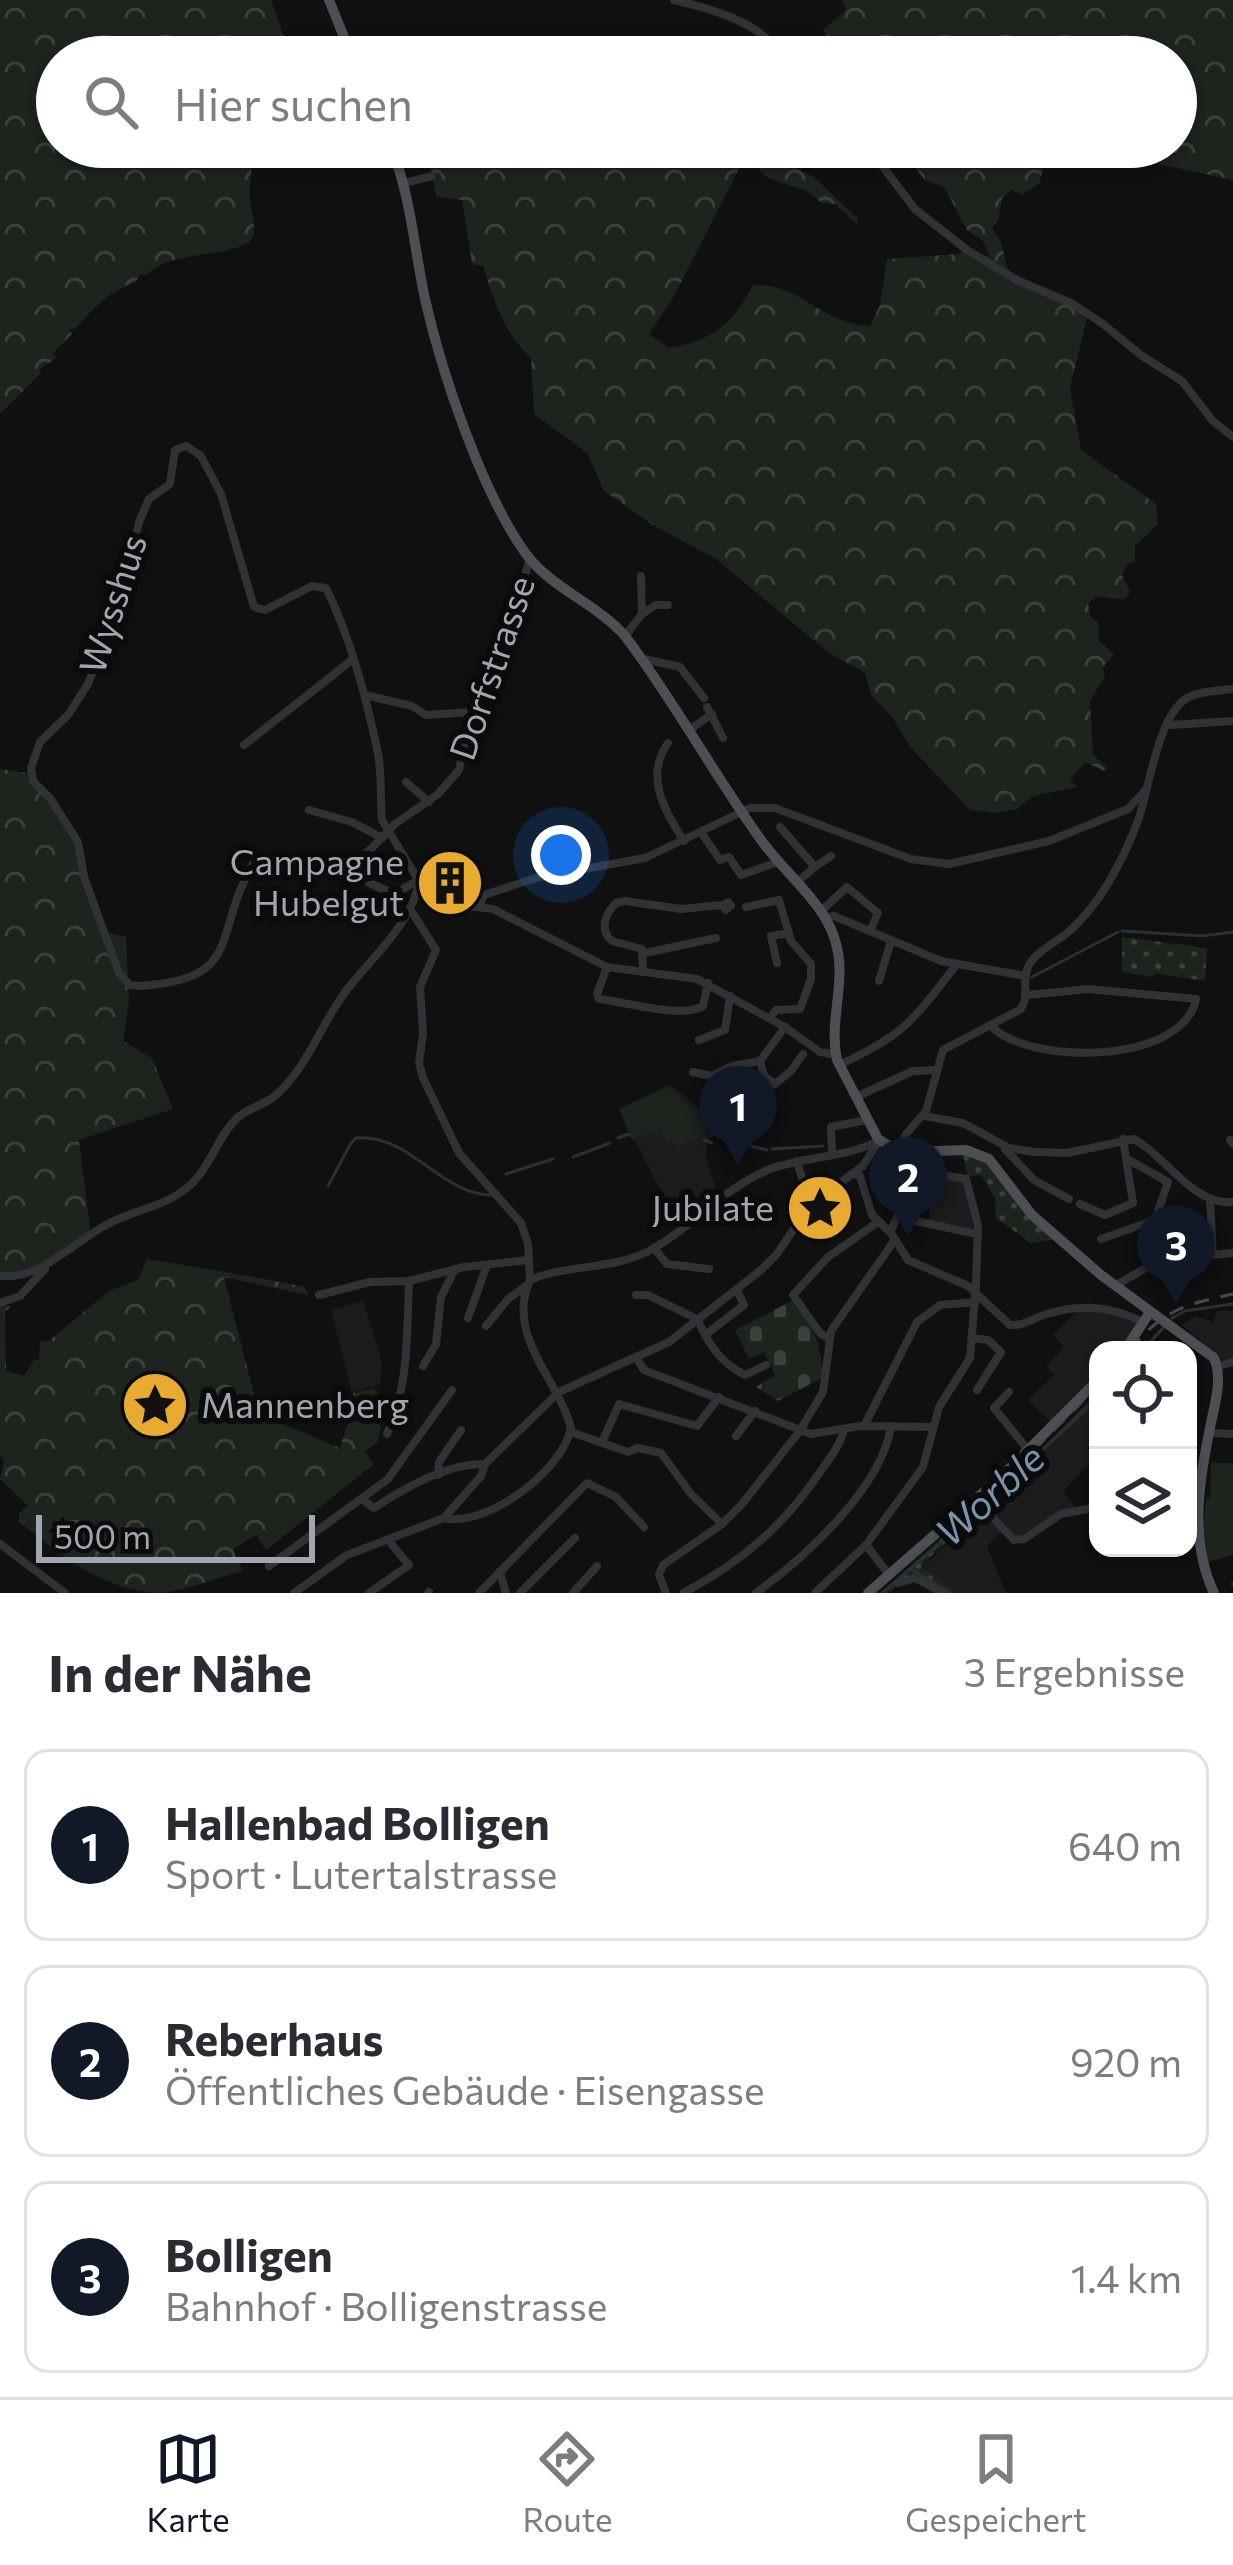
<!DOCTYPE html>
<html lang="de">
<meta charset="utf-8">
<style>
body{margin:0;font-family:Commissioner,sans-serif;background:#f2f2f3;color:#2b2b33}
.controls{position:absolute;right:36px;bottom:36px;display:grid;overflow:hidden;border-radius:24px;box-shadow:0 3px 9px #0004}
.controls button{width:108px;height:108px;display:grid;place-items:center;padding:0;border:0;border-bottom:3px solid #e1e1e2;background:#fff;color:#2b2b33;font:60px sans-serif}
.scale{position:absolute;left:36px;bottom:30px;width:279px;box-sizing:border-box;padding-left:12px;border:6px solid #a2a6b1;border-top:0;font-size:33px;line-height:42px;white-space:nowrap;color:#a2a6b1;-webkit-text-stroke:9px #0b0b0c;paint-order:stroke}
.you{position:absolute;left:561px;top:855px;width:42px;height:42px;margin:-30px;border:9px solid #fff;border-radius:50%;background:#1a73e8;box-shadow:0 0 0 18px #1a73e833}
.badge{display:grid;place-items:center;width:78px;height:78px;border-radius:50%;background:#111827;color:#fff;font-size:39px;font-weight:700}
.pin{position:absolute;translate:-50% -99px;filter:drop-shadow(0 3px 6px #0008)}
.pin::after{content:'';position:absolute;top:63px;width:42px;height:36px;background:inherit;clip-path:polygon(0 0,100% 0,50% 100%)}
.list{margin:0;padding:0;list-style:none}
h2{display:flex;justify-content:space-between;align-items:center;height:156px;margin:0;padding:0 48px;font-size:51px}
h2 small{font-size:39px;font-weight:400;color:#7c7c81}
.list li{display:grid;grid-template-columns:78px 1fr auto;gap:36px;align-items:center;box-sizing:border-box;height:192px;margin:0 24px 24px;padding:0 24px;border:3px solid #e1e1e2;border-radius:24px}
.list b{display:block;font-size:45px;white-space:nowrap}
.list p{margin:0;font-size:39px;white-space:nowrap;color:#7c7c81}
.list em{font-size:39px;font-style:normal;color:#7c7c81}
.icon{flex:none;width:66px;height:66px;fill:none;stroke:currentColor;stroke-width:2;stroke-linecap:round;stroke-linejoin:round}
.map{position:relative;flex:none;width:1233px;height:1593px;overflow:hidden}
.search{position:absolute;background:#fff;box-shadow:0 3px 9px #0004;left:36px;right:36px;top:36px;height:132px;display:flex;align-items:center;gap:30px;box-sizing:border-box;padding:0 42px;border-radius:66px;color:#7c7c81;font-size:45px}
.sheet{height:804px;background:#fff}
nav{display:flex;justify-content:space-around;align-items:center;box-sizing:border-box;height:168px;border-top:3px solid #e1e1e2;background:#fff;font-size:33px;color:#7c7c81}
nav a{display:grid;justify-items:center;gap:6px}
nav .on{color:#111827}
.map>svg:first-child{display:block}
</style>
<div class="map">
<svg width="1233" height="1593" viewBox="0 0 1233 1593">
<defs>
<pattern id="grass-dots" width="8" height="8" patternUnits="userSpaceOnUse" patternTransform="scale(3)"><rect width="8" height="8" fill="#1c241d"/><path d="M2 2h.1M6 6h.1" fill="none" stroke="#3a413b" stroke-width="1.8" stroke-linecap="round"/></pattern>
<pattern id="forest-crowns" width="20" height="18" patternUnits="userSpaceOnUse" patternTransform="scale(3)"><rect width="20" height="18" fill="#1c241d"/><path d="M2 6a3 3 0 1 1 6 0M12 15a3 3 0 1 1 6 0" fill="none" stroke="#3a413b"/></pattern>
<pattern id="cemetery-stones" width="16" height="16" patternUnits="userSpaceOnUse" patternTransform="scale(3)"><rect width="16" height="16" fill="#1c241d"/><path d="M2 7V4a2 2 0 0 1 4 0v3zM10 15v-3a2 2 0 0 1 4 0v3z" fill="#3a413b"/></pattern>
</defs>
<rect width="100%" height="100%" fill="#101011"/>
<g fill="#1c1c1e">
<polygon points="670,1085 698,1107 718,1132 707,1141 706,1158 718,1195 678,1225 619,1109"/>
<polygon points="964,1179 974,1229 930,1220 926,1181"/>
<polygon points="363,1301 382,1362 380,1385 352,1392 331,1310"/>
<polygon points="1100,1310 1137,1322 1121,1350 1098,1350 1098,1376 1052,1423 1028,1400 1054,1375 1046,1366 1064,1347 1053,1335 1078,1311"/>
<polygon points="1217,1311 1233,1311 1233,1359 1224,1361 1182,1325 1196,1316 1213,1322"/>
<polygon points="1086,1412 1093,1413 1095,1457 1063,1492 1076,1509 1014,1540 1003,1531 987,1546 1006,1593 958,1593 922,1567"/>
</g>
<g fill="url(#grass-dots)">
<polygon points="1122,937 1207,948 1205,981 1155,973 1152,977 1122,972"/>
<polygon points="962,1152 980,1156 1055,1239 1031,1243 996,1218 995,1198 981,1175 968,1177"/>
<polygon points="1098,1391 1097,1403 924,1563 922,1567 958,1593 943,1593 915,1578 898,1583 889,1593 880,1593 1048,1443"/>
</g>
<g fill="url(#forest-crowns)">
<path d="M0,0H271L291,57H57V147H255C253,165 248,185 250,203C252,212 258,233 251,240C233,258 167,250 147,275L140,274L136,282C110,290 93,309 75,329H70L72,334L53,353L56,358L39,370L41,373L0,414Z"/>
<polygon points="842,0 1233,0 1233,180 1149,162 1144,147 1176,147 1176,57 841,57 823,30 846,10"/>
<path d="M427,147H751L814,177L858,219L857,224L835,204L822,203L807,191L768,178L745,157L674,296L649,334L669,348C713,340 732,325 753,285C799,282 821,324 870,326L880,305L887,259L959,254L965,249L990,257L983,241L967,230L944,187L925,180L911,163L927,147H1049L1039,184L1022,195L1012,190L1002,198L998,221L992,228L1001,242L1009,275L1088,314L1070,388L1081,450L1156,504L1158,524L1135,546V561L1127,565L1122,575L1130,592L1125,599L1095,597L1088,604L1091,617L1099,624V641L1114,654L1103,667L1105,676L1090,701L1093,755L1108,768L1104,771L1086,762L1070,779L1077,787L1033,796L1016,809L996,813L970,810L910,747L893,718L871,695L865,673L828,652L716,559L653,525L604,491L587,453L534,414L531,358C505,335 493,299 483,266L472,264L462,200L436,197Z"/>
<path d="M0,769L27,773L76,839L100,931L126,937L129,1001L123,1041L152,1058L173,1109L79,1140L90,1228C80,1253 25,1272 0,1274Z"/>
<path d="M147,1259C200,1268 253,1276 305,1287L308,1295L224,1277L259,1414L340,1448L352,1409L353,1393L374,1388L386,1404L373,1420L381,1426L378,1441L365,1452L374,1464L266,1550L256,1535L233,1549L243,1571C216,1578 187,1590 160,1593C108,1593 56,1553 19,1521V1513L28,1506L0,1479L4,1461L0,1455V1304L11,1307L5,1311L6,1371L24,1376L34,1360H39L40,1342L50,1340L109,1291L138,1280Z"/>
</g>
<path fill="url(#cemetery-stones)" d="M792,1301C814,1323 823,1348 822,1378L778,1401L756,1387L775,1375L764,1352L749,1359L735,1330Z"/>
<g fill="#1c241d">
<polygon points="666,1087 693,1110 708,1131 678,1146 674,1140 667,1143 660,1128 632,1140 619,1109"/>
<polygon points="1211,1463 1233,1463 1233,1555 1207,1562 1202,1537 1206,1499 1210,1498"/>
</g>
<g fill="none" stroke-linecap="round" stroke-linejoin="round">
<g stroke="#293036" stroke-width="3">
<polyline points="1122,931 1202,936 1233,932"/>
<polyline points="1032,977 1118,932"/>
<polyline points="618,1138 629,1134"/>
<polyline points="704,1140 712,1143"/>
<polyline points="731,1141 767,1150"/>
<polyline points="772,1149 823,1146"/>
<polyline points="573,1157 610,1143"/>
<polyline points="506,1174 553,1159"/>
<path d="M328,1186L351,1143L356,1138C410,1133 441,1196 493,1195"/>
<polyline points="1172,1318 1185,1311 1233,1304"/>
<polyline points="1143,1350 1163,1328"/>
<polyline points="911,1569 950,1593"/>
<polyline points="1232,1584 1233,1584"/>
<polyline points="882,1593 977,1512 1098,1397"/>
</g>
<g stroke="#313236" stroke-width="8">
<path d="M674,0C709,8 765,23 781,57"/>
<polyline points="860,147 883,167 915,209 967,250 1017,280 1073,304 1103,324 1142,356 1182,381 1213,421 1233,437"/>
<polyline points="404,183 432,176"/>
<path d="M530,559L505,639L476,692L459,770L438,794L395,824C379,841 363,858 343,872L277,860L254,862C211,934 246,980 139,986L130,985L119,973L84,877L78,842L50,798L33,781L31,768L40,742L68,715L88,684L123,594L139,522L149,499L170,484L175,450L186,446L201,456L221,494L254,607L265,610L312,586L326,588C351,639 366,697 378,753C382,775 380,798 382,820L419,881L446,903L493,909L607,967L697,979L785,1027L820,1052L836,1055"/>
<polyline points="642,614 656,605 668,605"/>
<polyline points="625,636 642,614 641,576"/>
<polyline points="644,659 680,667 704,698"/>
<polyline points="365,695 412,706 426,715 471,712"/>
<polyline points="707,707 723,738"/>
<polyline points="1171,725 1233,721"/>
<polyline points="689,730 712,714"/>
<path d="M668,743C644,776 665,812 684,841"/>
<polyline points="244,745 352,660"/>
<polyline points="406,782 429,802"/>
<polyline points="309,810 352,822 382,838"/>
<polyline points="780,827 815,867 797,882"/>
<polyline points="701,832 720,860 729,857 741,875 778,862"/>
<polyline points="815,867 831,856"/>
<polyline points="345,872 394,894 417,881"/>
<polyline points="479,906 484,895 539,877 645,858 750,808 775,808 911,859 949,864 1049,841 1128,809 1146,790"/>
<polyline points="746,907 779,900 791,941 811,964 811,979 800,1009 776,1010 770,1018"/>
<path d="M410,909L436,950L420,987L423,1033L419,1063L423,1078L459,1153L521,1223L528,1244L530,1280C505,1336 558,1378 571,1428C563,1470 487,1528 444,1518"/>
<polyline points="820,912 847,887 878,913 870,931"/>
<polyline points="824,918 834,916 941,961 1026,976"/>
<polyline points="645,953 716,938"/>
<polyline points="777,963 771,936 789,933"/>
<path d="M607,967L597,994L599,999C627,1002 681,1019 703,1006L708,983"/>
<path d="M643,972L642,949L612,941C599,930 605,914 616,903L625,901L681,909L722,905L726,910L731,906L728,902L722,905"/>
<polyline points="879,981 891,941"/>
<path d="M990,1025C1028,1066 1183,1065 1196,999L1088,989L1027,995"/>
<polyline points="785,1027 760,1061 764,1076 775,1084 791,1071 803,1054"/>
<polyline points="699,1040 725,1030 730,996"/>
<path d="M839,1065C906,1034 913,1020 957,964"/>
<polyline points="693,1072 711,1076 732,1066 760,1061"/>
<polyline points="733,1086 764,1076"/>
<polyline points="856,1097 913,1071 936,1070"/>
<path d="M924,1116L963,1123L1009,1148L1034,1152L1067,1153L1134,1139C1166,1156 1193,1206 1233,1202"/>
<polyline points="1230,1140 1233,1144"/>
<path d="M901,1146L906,1134L926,1111L943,1050L1021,1009C1030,995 1021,979 1029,965C1038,950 1060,940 1072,929C1104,899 1124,858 1139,818C1149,788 1158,716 1187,698C1198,691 1220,691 1233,689"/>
<polyline points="1005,1149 1034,1180 1069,1199"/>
<polyline points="832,1153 831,1127 867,1120"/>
<polyline points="797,1161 810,1205"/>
<path d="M854,1174L860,1176L872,1215L891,1233L908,1260L968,1286L1010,1325C1025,1326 1033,1318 1047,1314C1082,1303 1113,1306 1144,1323"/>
<polyline points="948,1176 966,1179 978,1225 976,1285"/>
<polyline points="905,1177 933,1178"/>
<polyline points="1210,1200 1213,1255 1233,1253"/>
<polyline points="1080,1204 1105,1215 1133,1203 1123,1139"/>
<polyline points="902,1211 911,1220 977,1234"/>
<polyline points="891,1231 905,1199 901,1157"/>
<polyline points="1101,1239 1155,1220 1168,1182 1127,1159"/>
<polyline points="654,1248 667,1264 709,1269"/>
<polygon points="1155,1257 1158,1262 1155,1264 1152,1259"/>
<path d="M0,1276C41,1280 72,1243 106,1225C134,1209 164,1208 189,1186C211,1167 217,1137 237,1118C248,1108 265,1105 276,1095C305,1070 321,1026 343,995C368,960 412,926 419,881"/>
<path d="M530,1280C568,1264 610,1270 647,1252C691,1229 723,1188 770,1169C805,1156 846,1158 878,1141"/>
<polyline points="1116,1285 1155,1263"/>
<polyline points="319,1295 370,1282 409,1281 464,1267 529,1260"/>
<polyline points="636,1295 648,1295 699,1320"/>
<polyline points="0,1303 20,1296 45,1269"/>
<polyline points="468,1318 487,1265"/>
<path d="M698,1321C710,1346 720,1362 745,1375L766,1365"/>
<polyline points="486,1326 508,1299 526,1286"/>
<polyline points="705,1335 744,1305 737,1290"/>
<polyline points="829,1338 820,1333 793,1295 828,1257 878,1222"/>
<polyline points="972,1338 988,1340 1001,1352 977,1390"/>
<polyline points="637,1359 644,1370 811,1434 860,1426 933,1427"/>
<polyline points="423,1366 436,1344 441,1297 455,1269"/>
<polyline points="1218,1366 1233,1362"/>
<polyline points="1009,1392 994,1408 1028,1450"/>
<polyline points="864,1426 917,1322 940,1305 975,1302"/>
<polyline points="571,1432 628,1452 638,1448 661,1453 691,1494 722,1524"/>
<polyline points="1209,1433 1233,1434"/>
<path d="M387,1434C409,1388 407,1331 409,1281"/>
<polyline points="736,1436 755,1411"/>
<polyline points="603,1440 619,1404 697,1426 719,1397"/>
<polyline points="485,1464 559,1392 669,1342 761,1270 777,1254 810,1205 863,1166 879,1141"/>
<polyline points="438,1475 439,1462 461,1430"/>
<path d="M363,1500L374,1508C404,1488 448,1463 485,1464"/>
<polyline points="985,1510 1014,1540 1024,1539 1061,1514 1098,1507"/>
<polyline points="0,1544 65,1593"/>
<polyline points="269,1566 388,1479 452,1390"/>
<polyline points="500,1572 506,1593"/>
<polyline points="889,1575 866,1545 923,1467 939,1407 970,1358 975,1297"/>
<polyline points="898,1583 915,1578 943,1593"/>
<polyline points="294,1593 347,1555 444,1518 481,1476 485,1464"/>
<polyline points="369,1593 409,1565 388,1540"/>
<polyline points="428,1593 429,1592"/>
<polyline points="479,1593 587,1483 616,1497 644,1527"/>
<polyline points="520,1593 575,1538"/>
<polyline points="573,1593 597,1566"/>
<polyline points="666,1593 659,1575 663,1565 722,1524 742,1504 799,1432 823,1392 831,1331 894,1241"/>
<path d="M683,1593C740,1563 784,1526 820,1472C829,1459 840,1446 844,1430"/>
<path d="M756,1593C804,1558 882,1488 891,1426"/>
<polyline points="815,1593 866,1545"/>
</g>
<g stroke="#4d4f55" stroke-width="10">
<polyline points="329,0 352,57"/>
<path d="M391,147C411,196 414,248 425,299C442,374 482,493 526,554C551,588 597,604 625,636C675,702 715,777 764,844C787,875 824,903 835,940C848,980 828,1020 837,1060L878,1139L896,1150L903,1147L906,1153L898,1156L896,1150"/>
<path d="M906,1152L966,1150L989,1159L1032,1215L1101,1275L1214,1358C1224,1380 1213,1409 1209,1433C1198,1486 1190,1542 1214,1593"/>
<polyline points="1125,1350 1150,1312"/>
<polyline points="868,1593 1002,1476 1098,1380"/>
</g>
<g stroke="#484a4f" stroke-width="3" stroke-dasharray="15 12" stroke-linecap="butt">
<path d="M1130,1350C1163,1310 1183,1305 1233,1294"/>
<polyline points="873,1593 1033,1451 1098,1386"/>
</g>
<polyline stroke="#313236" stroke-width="8" points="975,1297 976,1285"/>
</g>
<defs>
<symbol id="building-disc" viewBox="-11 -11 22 22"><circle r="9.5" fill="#e8aa31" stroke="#0b0b0c"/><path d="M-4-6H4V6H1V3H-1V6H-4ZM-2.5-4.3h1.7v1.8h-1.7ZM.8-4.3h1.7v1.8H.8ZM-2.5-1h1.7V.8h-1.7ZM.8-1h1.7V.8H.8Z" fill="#111"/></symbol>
<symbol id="sight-disc" viewBox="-11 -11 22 22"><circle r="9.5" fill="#e8aa31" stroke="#0b0b0c"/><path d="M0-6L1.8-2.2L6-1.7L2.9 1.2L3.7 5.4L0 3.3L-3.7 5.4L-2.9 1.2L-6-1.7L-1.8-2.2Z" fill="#111"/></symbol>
</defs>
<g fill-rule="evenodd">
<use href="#building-disc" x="412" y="845" width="76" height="76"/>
<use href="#sight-disc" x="782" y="1170" width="76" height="76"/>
<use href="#sight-disc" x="117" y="1367" width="76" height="76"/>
</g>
<g text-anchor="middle" stroke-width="12" stroke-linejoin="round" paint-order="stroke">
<g font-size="36" fill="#a2a6b1" stroke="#0b0b0c">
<text transform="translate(113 604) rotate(-72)" y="13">Wysshus</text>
<text transform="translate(492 668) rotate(-71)" y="13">Dorfstrasse</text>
</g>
<g font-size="36" fill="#a2a6b1" stroke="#0b0b0c" text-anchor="end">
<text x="404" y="875">Campagne<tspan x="404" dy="41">Hubelgut</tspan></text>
<text x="774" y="1221">Jubilate</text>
<text x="201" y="1418" text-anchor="start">Mannenberg</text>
</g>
<g font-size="39" font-style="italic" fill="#7994ac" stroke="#0b0b0c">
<text transform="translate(990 1495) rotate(-42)" y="14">Worble</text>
</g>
</g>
</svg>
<div class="controls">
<button><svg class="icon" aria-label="locate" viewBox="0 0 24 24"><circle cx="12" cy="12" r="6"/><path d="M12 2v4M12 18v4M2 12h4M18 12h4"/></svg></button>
<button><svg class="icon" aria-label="layers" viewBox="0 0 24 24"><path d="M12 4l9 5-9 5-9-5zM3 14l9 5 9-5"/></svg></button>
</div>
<div class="scale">500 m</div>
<div class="you"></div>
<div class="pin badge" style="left:738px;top:1165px">1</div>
<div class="pin badge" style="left:908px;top:1236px">2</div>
<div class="pin badge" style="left:1176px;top:1304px">3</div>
<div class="search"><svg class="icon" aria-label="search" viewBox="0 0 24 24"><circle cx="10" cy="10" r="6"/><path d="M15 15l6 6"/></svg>Hier suchen</div>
</div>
<section class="sheet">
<h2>In der Nähe<small>3 Ergebnisse</small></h2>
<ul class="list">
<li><span class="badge">1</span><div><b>Hallenbad Bolligen</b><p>Sport · Lutertalstrasse</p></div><em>640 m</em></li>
<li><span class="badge">2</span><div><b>Reberhaus</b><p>Öffentliches Gebäude · Eisengasse</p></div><em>920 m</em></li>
<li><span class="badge">3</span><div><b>Bolligen</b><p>Bahnhof · Bolligenstrasse</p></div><em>1.4 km</em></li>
</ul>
</section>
<nav>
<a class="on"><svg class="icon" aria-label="map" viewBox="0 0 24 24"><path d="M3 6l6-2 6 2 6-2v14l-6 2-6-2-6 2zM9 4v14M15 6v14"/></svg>Karte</a>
<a><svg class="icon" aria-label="directions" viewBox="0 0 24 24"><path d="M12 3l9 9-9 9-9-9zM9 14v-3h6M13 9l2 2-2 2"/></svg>Route</a>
<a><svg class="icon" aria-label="saved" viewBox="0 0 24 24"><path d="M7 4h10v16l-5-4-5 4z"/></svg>Gespeichert</a>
</nav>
